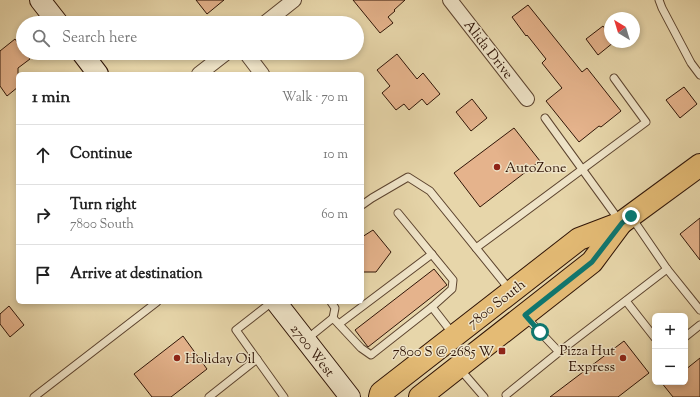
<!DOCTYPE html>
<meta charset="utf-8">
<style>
body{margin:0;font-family:"Sorts Mill Goudy",serif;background:#f2f2f2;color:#222}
.controls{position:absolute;right:12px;bottom:12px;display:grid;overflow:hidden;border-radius:6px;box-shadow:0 2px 6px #0003}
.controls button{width:36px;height:36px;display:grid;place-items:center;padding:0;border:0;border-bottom:1px solid #e0e0e0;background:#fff;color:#222;font:20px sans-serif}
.compass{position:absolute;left:604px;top:12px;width:36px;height:36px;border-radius:50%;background:#fff;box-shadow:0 2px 6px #0003;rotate:322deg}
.stop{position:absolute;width:12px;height:12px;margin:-9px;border:3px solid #0f766e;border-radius:50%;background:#fff}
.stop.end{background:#0f766e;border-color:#fff;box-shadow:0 1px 4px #0008}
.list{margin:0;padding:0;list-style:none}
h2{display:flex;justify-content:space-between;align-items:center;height:52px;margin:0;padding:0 16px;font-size:17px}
h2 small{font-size:13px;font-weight:400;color:#767676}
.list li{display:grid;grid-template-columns:26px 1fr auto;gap:12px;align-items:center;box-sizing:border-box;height:60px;padding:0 16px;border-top:1px solid #e0e0e0}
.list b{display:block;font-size:15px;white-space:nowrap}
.list p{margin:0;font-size:13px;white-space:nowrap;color:#767676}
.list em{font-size:13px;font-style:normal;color:#767676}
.icon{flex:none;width:22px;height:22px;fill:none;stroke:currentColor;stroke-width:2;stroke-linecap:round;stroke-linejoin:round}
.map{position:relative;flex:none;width:700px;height:397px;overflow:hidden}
.search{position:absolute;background:#fff;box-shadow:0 2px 6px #0003;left:16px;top:16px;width:348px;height:44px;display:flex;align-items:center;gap:10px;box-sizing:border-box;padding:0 14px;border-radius:22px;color:#767676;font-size:15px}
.panel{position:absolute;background:#fff;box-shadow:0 2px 6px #0003;left:16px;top:72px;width:348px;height:232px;border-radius:6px}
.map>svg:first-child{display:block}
</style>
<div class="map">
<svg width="700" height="397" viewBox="0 0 700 397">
<rect width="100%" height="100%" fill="#e7d6aa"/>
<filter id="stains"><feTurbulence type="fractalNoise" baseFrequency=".005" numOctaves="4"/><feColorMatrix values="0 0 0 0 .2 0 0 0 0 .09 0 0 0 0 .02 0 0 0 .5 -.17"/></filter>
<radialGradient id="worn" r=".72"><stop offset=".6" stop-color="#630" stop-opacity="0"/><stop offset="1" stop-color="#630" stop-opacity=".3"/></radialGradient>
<g fill="#e5b38c" stroke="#2f1406">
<polygon points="196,0 224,0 207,14"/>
<polygon points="353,0 405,0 394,10 395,11 388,17 393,23 380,33"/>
<polygon points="528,5 582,72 587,68 621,111 601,127 599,126 579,142 546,101 562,88 542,63 546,59 527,35 526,36 512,17"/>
<polygon points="603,26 610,35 610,42 614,42 598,55 586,39"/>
<polygon points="15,39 23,50 23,53 25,53 30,59 18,68 18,87 7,96 0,86 0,51"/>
<polygon points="397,54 417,79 423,73 440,94 427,105 422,99 409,110 404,104 396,110 382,93 390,86 377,70"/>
<polygon points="684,87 697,104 680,118 666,100"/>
<polygon points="472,99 487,118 471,131 456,112"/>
<polygon points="514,128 540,161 480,207 454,173"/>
<polygon points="700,218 700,260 680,234"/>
<polygon points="373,230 391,252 376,272 362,272 362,237"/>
<polygon points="434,269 447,285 368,347 355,330"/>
<polygon points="9,306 24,325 10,337 0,324 0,314"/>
<polygon points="183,336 207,369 171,397 152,397 134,374"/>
<polygon points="624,341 649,373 618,397 550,397"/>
<polygon points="700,358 700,397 673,397 661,382 685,382 685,370"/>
</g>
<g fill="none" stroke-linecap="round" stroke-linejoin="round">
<defs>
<g id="lane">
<polyline points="659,0 662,8 691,63 700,75"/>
<polyline points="545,118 619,220"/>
<polyline points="362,205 372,198 408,177 430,191 510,290"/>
<polyline points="398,213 453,280 452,289 432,307 453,334"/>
<polyline points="632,218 667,269 700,310"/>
<polyline points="476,248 646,122 614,78"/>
<polyline points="626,301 655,338"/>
<polyline points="272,302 236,330 284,397"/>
<polyline points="331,302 335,308 333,318"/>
<polyline points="526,317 559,352"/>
<polyline points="339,324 432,254"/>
<polyline points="685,337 700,325"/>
<polyline points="307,339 333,318 361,348 371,355 432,307"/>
<polyline points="459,368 484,397"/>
<polyline points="506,395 559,352 667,269"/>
<polyline points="34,397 157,302"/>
<polyline points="209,397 257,359"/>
</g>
<g id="street">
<polyline points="450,0 527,99"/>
<polyline points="265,23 294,0"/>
<polyline points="246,53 262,74"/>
<polyline points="199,74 226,53"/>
</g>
<g id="secondary">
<polyline points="40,0 58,23"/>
<polyline points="82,53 98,74"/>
<polyline points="276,302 350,397"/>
</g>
<g id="primary">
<polyline points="380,397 381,393 579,239 621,223 700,165"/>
<polyline points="420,397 592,262 621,223"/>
</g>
</defs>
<use href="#lane" stroke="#5d442f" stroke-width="9"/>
<use href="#street" stroke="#5d442f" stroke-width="16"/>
<use href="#secondary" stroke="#2f1406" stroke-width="22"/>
<use href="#primary" stroke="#2f1406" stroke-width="24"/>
<use href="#lane" stroke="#efe4c8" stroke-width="7"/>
<use href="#street" stroke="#efe4c8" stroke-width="14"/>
<use href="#secondary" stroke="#efe4c8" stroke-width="20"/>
<use href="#primary" stroke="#e4bb75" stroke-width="22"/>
</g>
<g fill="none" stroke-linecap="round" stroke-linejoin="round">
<polyline stroke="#0f766e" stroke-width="5" points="540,332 525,315 592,262 622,223 631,216"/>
</g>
<g fill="#8f2418" stroke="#efe4c8" stroke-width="1.5">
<circle cx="497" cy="167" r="4"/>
<rect x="498" y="347" width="8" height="8" rx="2"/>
<circle cx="177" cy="358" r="4"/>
<circle cx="623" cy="358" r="4"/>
</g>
<g text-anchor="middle" stroke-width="3" stroke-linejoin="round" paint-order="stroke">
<g font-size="14" fill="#2f1406" stroke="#efe4c8">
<text transform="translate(489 49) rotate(52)" y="5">Alida Drive</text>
<text transform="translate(496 303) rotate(-38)" y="5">7800 South</text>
<text transform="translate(313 350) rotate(52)" y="5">2700 West</text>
</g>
<g font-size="14" fill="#2f1406" stroke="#efe4c8" text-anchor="start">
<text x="505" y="172">AutoZone</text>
<text x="615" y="355" text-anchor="end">Pizza Hut<tspan x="615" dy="16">Express</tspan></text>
<text x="494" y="356" text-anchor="end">7800 S @ 2685 W</text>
<text x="185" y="363">Holiday Oil</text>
</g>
</g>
<rect width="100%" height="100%" filter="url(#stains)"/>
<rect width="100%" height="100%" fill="url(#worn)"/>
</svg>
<div class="controls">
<button>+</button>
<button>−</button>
</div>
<svg class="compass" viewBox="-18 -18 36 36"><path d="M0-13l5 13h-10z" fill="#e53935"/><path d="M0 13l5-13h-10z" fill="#767676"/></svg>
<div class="stop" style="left:540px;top:332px"></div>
<div class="stop end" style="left:631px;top:216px"></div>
<div class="search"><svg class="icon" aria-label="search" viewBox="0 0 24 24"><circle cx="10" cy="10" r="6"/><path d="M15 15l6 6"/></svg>Search here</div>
<section class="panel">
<h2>1 min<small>Walk · 70 m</small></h2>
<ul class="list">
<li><svg class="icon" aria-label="ahead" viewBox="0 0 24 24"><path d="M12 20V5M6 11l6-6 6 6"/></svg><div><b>Continue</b></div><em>10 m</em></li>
<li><svg class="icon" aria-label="right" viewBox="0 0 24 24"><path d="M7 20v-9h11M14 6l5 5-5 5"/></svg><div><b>Turn right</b><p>7800 South</p></div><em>60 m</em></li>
<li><svg class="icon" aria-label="arrive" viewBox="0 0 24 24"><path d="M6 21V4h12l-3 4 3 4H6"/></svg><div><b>Arrive at destination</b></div></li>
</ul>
</section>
</div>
